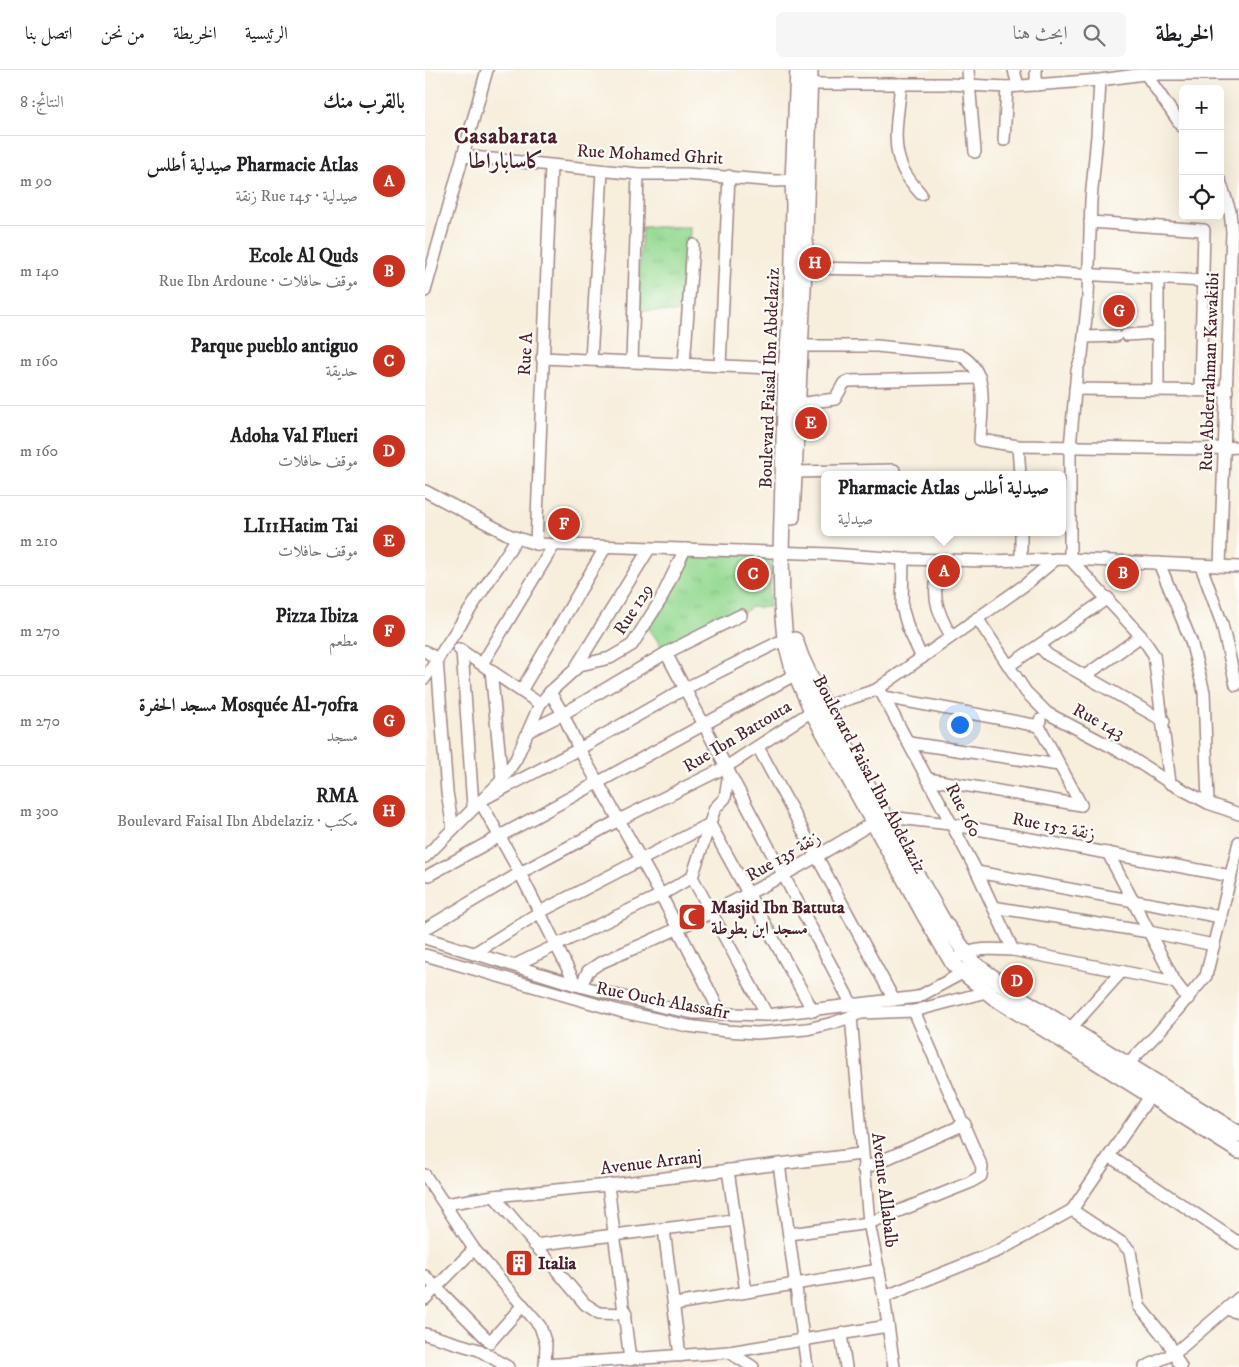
<!DOCTYPE html>
<html lang="ar">
<meta charset="utf-8">
<style>
body{margin:0;font-family:"IM FELL DW Pica",Amiri,serif;background:#f6f6f6;color:#202124;direction:rtl}
.controls{position:absolute;right:15px;top:15px;display:grid;overflow:hidden;border-radius:8px;box-shadow:0 5px 20px #0002}
.controls button{width:45px;height:45px;display:grid;place-items:center;padding:0;border:0;border-bottom:1px solid #e0e0e0;background:#fff;color:#202124;font:25px sans-serif}
.you{position:absolute;left:534px;top:654px;width:18px;height:18px;margin:-12px;border:4px solid #fff;border-radius:50%;background:#1a73e8;box-shadow:0 0 0 8px #1a73e833}
.badge{display:grid;place-items:center;width:32px;height:32px;border-radius:50%;background:#c8321e;color:#fff;font-size:16px;font-weight:700}
.pin{position:absolute;translate:-50% -50%;border:2px solid #fff;box-shadow:0 1px 5px #0006}
.popup{position:absolute;left:396px;top:401px;width:245px;height:65px;box-sizing:border-box;display:grid;place-content:center;border-radius:8px;background:#fff;filter:drop-shadow(0 1px 4px #0005);font-size:16px;white-space:nowrap;color:#757577}
.popup b{font-size:19px;color:#202124}
.popup::after{content:'';position:absolute;left:50%;top:100%;margin-left:-10px;border:10px solid transparent;border-top-color:#fff}
.list{margin:0;padding:0;list-style:none}
h2{display:flex;justify-content:space-between;align-items:center;height:65px;margin:0;padding:0 20px;font-size:21px}
h2 small{font-size:16px;font-weight:400;color:#757577}
.list li{display:grid;grid-template-columns:32px 1fr auto;gap:15px;align-items:center;box-sizing:border-box;height:90px;padding:0 20px;border-top:1px solid #e0e0e0}
.list b{display:block;font-size:19px;white-space:nowrap}
.list p{margin:0;font-size:16px;white-space:nowrap;color:#757577}
.list em{font-size:16px;font-style:normal;color:#757577}
.icon{flex:none;width:28px;height:28px;fill:none;stroke:currentColor;stroke-width:2;stroke-linecap:round;stroke-linejoin:round}
.map{position:relative;flex:none;width:814px;height:1297px;overflow:hidden;direction:ltr}
header{display:flex;align-items:center;gap:30px;box-sizing:border-box;height:70px;padding:0 25px;background:#fff;border-bottom:1px solid #e0e0e0}
header strong{font-size:24px}
nav{display:flex;gap:28px;margin-inline-start:auto;font-size:18px}
.search{width:350px;height:45px;background:#f6f6f6;display:flex;align-items:center;gap:12px;box-sizing:border-box;padding:0 18px;border-radius:8px;color:#757577;font-size:19px}
main{display:flex}
aside{flex:1;background:#fff}
.map>svg:first-child{display:block}
</style>
<header>
<strong>الخريطة</strong>
<div class="search"><svg class="icon" aria-label="search" viewBox="0 0 24 24"><circle cx="10" cy="10" r="6"/><path d="M15 15l6 6"/></svg>ابحث هنا</div>
<nav><a>الرئيسية</a><a>الخريطة</a><a>من نحن</a><a>اتصل بنا</a></nav>
</header>
<main>
<div class="map">
<svg width="814" height="1297" viewBox="0 0 814 1297">
<defs>
<pattern id="park-tufts" width="24" height="20" patternUnits="userSpaceOnUse" patternTransform="scale(1.25)"><rect width="24" height="20" fill="#96da93"/><path d="M3 7l-1-3M5 7V3M7 7l1-3M15 17l-1-3M17 17v-4M19 17l1-3" fill="none" stroke="#83bb7f"/></pattern>
</defs>
<rect width="100%" height="100%" fill="#fdfcf7"/>
<filter id="ink" filterUnits="userSpaceOnUse"><feTurbulence type="fractalNoise" baseFrequency=".02" numOctaves="2"/><feDisplacementMap in="SourceGraphic" scale="10" xChannelSelector="R" yChannelSelector="G"/><feConvolveMatrix kernelMatrix="1 2 1 2 8 2 1 2 1" color-interpolation-filters="sRGB"/></filter>
<filter id="wash" filterUnits="userSpaceOnUse"><feTurbulence type="fractalNoise" baseFrequency=".0096" numOctaves="4" result="noise"/><feDisplacementMap in="SourceGraphic" scale="20" xChannelSelector="R" yChannelSelector="G"/><feGaussianBlur stdDeviation="1.12" result="paint"/><feColorMatrix in="noise" values="0 0 0 0 0 0 0 0 0 0 0 0 0 0 0 0 0 1.4 0 .05"/><feComposite in="paint" operator="in"/></filter>
<g filter="url(#wash)">
<rect width="100%" height="100%" fill="#f7eedc"/>
<g fill="url(#park-tufts)" stroke="#707c5f">
<polygon points="217,157 265,157 261,243 212,240"/>
<polygon points="260,479 346,487 344,537 326,537 316,545 241,583 221,554"/>
</g>
</g>
<g filter="url(#ink)">
<g fill="none" stroke-linecap="round" stroke-linejoin="round">
<defs>
<g id="minor">
<polyline points="543,0 550,82"/>
<polyline points="589,0 593,16"/>
<polyline points="718,0 758,58"/>
<polyline points="675,10 672,66 666,130 663,228 657,285 652,300 645,377 645,489 716,566 729,585 745,713"/>
<polyline points="384,14 523,14 582,17 675,10 719,4 814,4"/>
<path d="M476,14C474,40 465,74 478,99C482,108 489,116 496,124"/>
<polyline points="611,15 611,0"/>
<polyline points="579,70 582,17"/>
<polyline points="38,86 213,104 261,104 351,111 376,110"/>
<polyline points="665,152 779,160 775,320"/>
<polyline points="379,198 620,202 779,211"/>
<polyline points="733,208 733,319"/>
<polyline points="0,221 62,0"/>
<polyline points="701,265 733,263"/>
<polyline points="660,267 691,266"/>
<path d="M375,276H452L535,285C566,302 556,340 555,370L593,376L778,379L814,377"/>
<polyline points="117,288 368,299"/>
<polyline points="166,290 177,101"/>
<polyline points="207,292 213,104"/>
<polyline points="259,295 268,175"/>
<polyline points="295,296 304,106"/>
<polyline points="650,319 802,321"/>
<polyline points="373,334 410,329 419,313 424,311 555,308"/>
<polyline points="593,376 595,405"/>
<polyline points="369,402 469,400"/>
<polyline points="0,421 86,466 111,474 406,484 478,489 563,491 645,489 814,497"/>
<polyline points="596,462 596,490"/>
<polyline points="111,474 126,96"/>
<polyline points="478,489 477,537 483,558 497,588"/>
<path d="M515,490C507,522 509,537 526,566"/>
<polyline points="734,493 766,571 779,622 783,733"/>
<polyline points="776,496 797,554 811,615"/>
<polyline points="795,496 807,162 805,141 795,111"/>
<polyline points="552,548 601,622 622,643 702,685 745,713 783,733 814,744"/>
<polyline points="614,576 623,585 739,651"/>
<polyline points="34,579 115,634"/>
<polyline points="0,581 12,589 22,722 28,759"/>
<polyline points="37,581 48,736"/>
<polyline points="241,583 426,933"/>
<polyline points="57,594 129,475"/>
<polyline points="585,595 683,528"/>
<polyline points="151,597 224,479"/>
<polyline points="66,600 77,710"/>
<polyline points="660,606 716,566"/>
<polyline points="0,608 92,468"/>
<polyline points="454,618 552,802 588,880"/>
<polyline points="96,621 180,478"/>
<polyline points="125,622 138,644 154,679 236,825 296,944"/>
<polyline points="459,627 614,656"/>
<polyline points="615,650 614,656 656,735"/>
<polyline points="104,661 138,644 241,583 316,545"/>
<polyline points="484,673 634,695"/>
<polyline points="333,677 469,930"/>
<polyline points="304,702 300,728 290,738 267,807 342,945"/>
<polyline points="503,709 656,735"/>
<polyline points="455,746 525,754 806,806"/>
<polyline points="683,783 750,912 763,929"/>
<polyline points="0,787 77,710 91,689 115,634 125,622 155,595 185,588 207,575 235,531 260,479"/>
<polyline points="552,802 796,847"/>
<polyline points="4,805 371,604"/>
<polyline points="568,837 724,862 789,875"/>
<polyline points="0,859 95,803 194,750 301,697 387,641 451,620 601,514 631,489"/>
<polyline points="0,868 151,915 234,936 270,943 342,945 493,927 543,900"/>
<polyline points="48,884 115,842 285,754 388,941"/>
<polyline points="0,885 198,942 263,956 301,961 332,963 382,959 408,953 436,943 489,941 561,922"/>
<path d="M534,887C551,877 568,879 588,880L750,912"/>
<polyline points="90,895 236,825 267,807"/>
<polyline points="151,915 95,803 55,731 154,679 259,619 360,569"/>
<path d="M156,916L163,901L175,893C270,853 360,808 447,753"/>
<polyline points="426,946 444,1153 459,1227 469,1297"/>
<polyline points="645,959 697,901"/>
<polyline points="702,995 732,964 781,906 814,772"/>
<polyline points="684,1086 814,1173"/>
<polyline points="354,1094 382,1297"/>
<polyline points="438,1099 540,1054"/>
<polyline points="303,1100 321,1222"/>
<polyline points="0,1105 49,1179 115,1256 121,1274 120,1297"/>
<polyline points="183,1115 205,1290"/>
<polyline points="69,1126 160,1234 174,1243 201,1244"/>
<polyline points="20,1134 69,1126 183,1115 436,1084"/>
<polyline points="647,1140 697,1173 705,1181 714,1236 743,1272 756,1297"/>
<polyline points="239,1159 255,1286"/>
<polyline points="365,1164 444,1153 544,1113 556,1106 557,1097 489,941"/>
<polyline points="109,1175 310,1150"/>
<polyline points="0,1206 65,1272 98,1235"/>
<polyline points="459,1227 575,1180 647,1140 730,1019"/>
<polyline points="0,1229 49,1179"/>
<polyline points="250,1234 454,1200"/>
<polyline points="802,1239 814,1243"/>
<polyline points="0,1264 54,1280 83,1297"/>
<polyline points="416,1264 421,1297"/>
<polyline points="304,1282 463,1256"/>
<polyline points="120,1295 304,1282 328,1297"/>
<polyline points="720,1297 750,1283 814,1228"/>
</g>
<g id="major">
<polyline points="373,0 368,111 369,135 367,234 361,299 356,483 357,536 360,569 367,595 387,641 500,846 529,895 570,928 814,1081"/>
<polyline points="367,447 379,198 385,0"/>
<polyline points="370,570 376,587 399,636 489,800 518,851 548,893 600,931 814,1064"/>
</g>
</defs>
<use href="#minor" stroke="#a08684" stroke-width="14"/>
<use href="#major" stroke="#a08684" stroke-width="18"/>
<use href="#minor" stroke="#fff" stroke-width="11"/>
<use href="#major" stroke="#fff" stroke-width="15"/>
</g>
</g>
<defs>
<symbol id="mosque-square" viewBox="-11 -11 22 22"><rect x="-9" y="-9" width="18" height="18" rx="4" fill="#c8321e" stroke="#fdfcf7"/><path d="M3.5-4.9A6 6 0 1 0 3.5 4.9A5 5 0 1 1 3.5-4.9Z" fill="#fff"/></symbol>
<symbol id="building-square" viewBox="-11 -11 22 22"><rect x="-9" y="-9" width="18" height="18" rx="4" fill="#c8321e" stroke="#fdfcf7"/><path d="M-4-6H4V6H1V3H-1V6H-4ZM-2.5-4.3h1.7v1.8h-1.7ZM.8-4.3h1.7v1.8H.8ZM-2.5-1h1.7V.8h-1.7ZM.8-1h1.7V.8H.8Z" fill="#fff"/></symbol>
</defs>
<g fill-rule="evenodd">
<use href="#mosque-square" x="251" y="831" width="32" height="32"/>
<use href="#building-square" x="78" y="1177" width="32" height="32"/>
</g>
<g text-anchor="middle" stroke-width="4.5" stroke-linejoin="round" paint-order="stroke">
<g font-size="18" fill="#4a1f2b" stroke="#fdfcf7">
<text transform="translate(225 84) rotate(3)" y="6">Rue Mohamed Ghrit</text>
<text transform="translate(100 284) rotate(-87)" y="6">Rue A</text>
<text transform="translate(784 302) rotate(-88)" y="6">Rue Abderrahman Kawakibi</text>
<text transform="translate(344 308) rotate(-88)" y="6">Boulevard Faisal Ibn Abdelaziz</text>
<text transform="translate(208 539) rotate(-57)" y="6">Rue 129</text>
<text transform="translate(674 651) rotate(28)" y="6">Rue 143</text>
<text transform="translate(312 666) rotate(-31)" y="6">Rue Ibn Battouta</text>
<text transform="translate(445 704) rotate(62)" y="6">Boulevard Faisal Ibn Abdelaziz</text>
<text transform="translate(539 740) rotate(63)" y="6">Rue 160</text>
<text transform="translate(629 756) rotate(11)" y="6">Rue 152 زنقة</text>
<text transform="translate(358 786) rotate(-30)" y="6">Rue 135 زنقة</text>
<text transform="translate(238 930) rotate(11)" y="6">Rue Ouch Alassafir</text>
<text transform="translate(226 1092) rotate(-7)" y="6">Avenue Arranj</text>
<text transform="translate(460 1120) rotate(83)" y="6">Avenue Allabalb</text>
</g>
<g font-size="18" font-weight="bold" fill="#4a1f2b" stroke="#fdfcf7" text-anchor="start">
<text x="286" y="843">Masjid Ibn Battuta<tspan x="286" dy="21">مسجد ابن بطوطة</tspan></text>
<text x="113" y="1199">Italia</text>
</g>
<g font-size="22" font-weight="bold" letter-spacing="1" fill="#4a1f2b" stroke="#fdfcf7">
<text x="81" y="73">Casabarata<tspan x="81" dy="25">كاساباراطا</tspan></text>
</g>
</g>
</svg>
<div class="controls">
<button>+</button>
<button>−</button>
<button><svg class="icon" aria-label="locate" viewBox="0 0 24 24"><circle cx="12" cy="12" r="6"/><path d="M12 2v4M12 18v4M2 12h4M18 12h4"/></svg></button>
</div>
<div class="you"></div>
<div class="pin badge" style="left:519px;top:501px">A</div>
<div class="popup"><b>Pharmacie Atlas صيدلية أطلس</b>صيدلية</div>
<div class="pin badge" style="left:698px;top:503px">B</div>
<div class="pin badge" style="left:328px;top:504px">C</div>
<div class="pin badge" style="left:592px;top:911px">D</div>
<div class="pin badge" style="left:386px;top:353px">E</div>
<div class="pin badge" style="left:139px;top:454px">F</div>
<div class="pin badge" style="left:694px;top:241px">G</div>
<div class="pin badge" style="left:390px;top:193px">H</div>
</div>
<aside>
<h2>بالقرب منك<small>النتائج: 8</small></h2>
<ul class="list">
<li><span class="badge">A</span><div><b>Pharmacie Atlas صيدلية أطلس</b><p>صيدلية · Rue 145 زنقة</p></div><em>90 m</em></li>
<li><span class="badge">B</span><div><b>Ecole Al Quds</b><p>موقف حافلات · Rue Ibn Ardoune</p></div><em>140 m</em></li>
<li><span class="badge">C</span><div><b>Parque pueblo antiguo</b><p>حديقة</p></div><em>160 m</em></li>
<li><span class="badge">D</span><div><b>Adoha Val Flueri</b><p>موقف حافلات</p></div><em>160 m</em></li>
<li><span class="badge">E</span><div><b>LI11Hatim Tai</b><p>موقف حافلات</p></div><em>210 m</em></li>
<li><span class="badge">F</span><div><b>Pizza Ibiza</b><p>مطعم</p></div><em>270 m</em></li>
<li><span class="badge">G</span><div><b>Mosquée Al-7ofra مسجد الحفرة</b><p>مسجد</p></div><em>270 m</em></li>
<li><span class="badge">H</span><div><b>RMA</b><p>مكتب · Boulevard Faisal Ibn Abdelaziz</p></div><em>300 m</em></li>
</ul>
</aside>
</main>
